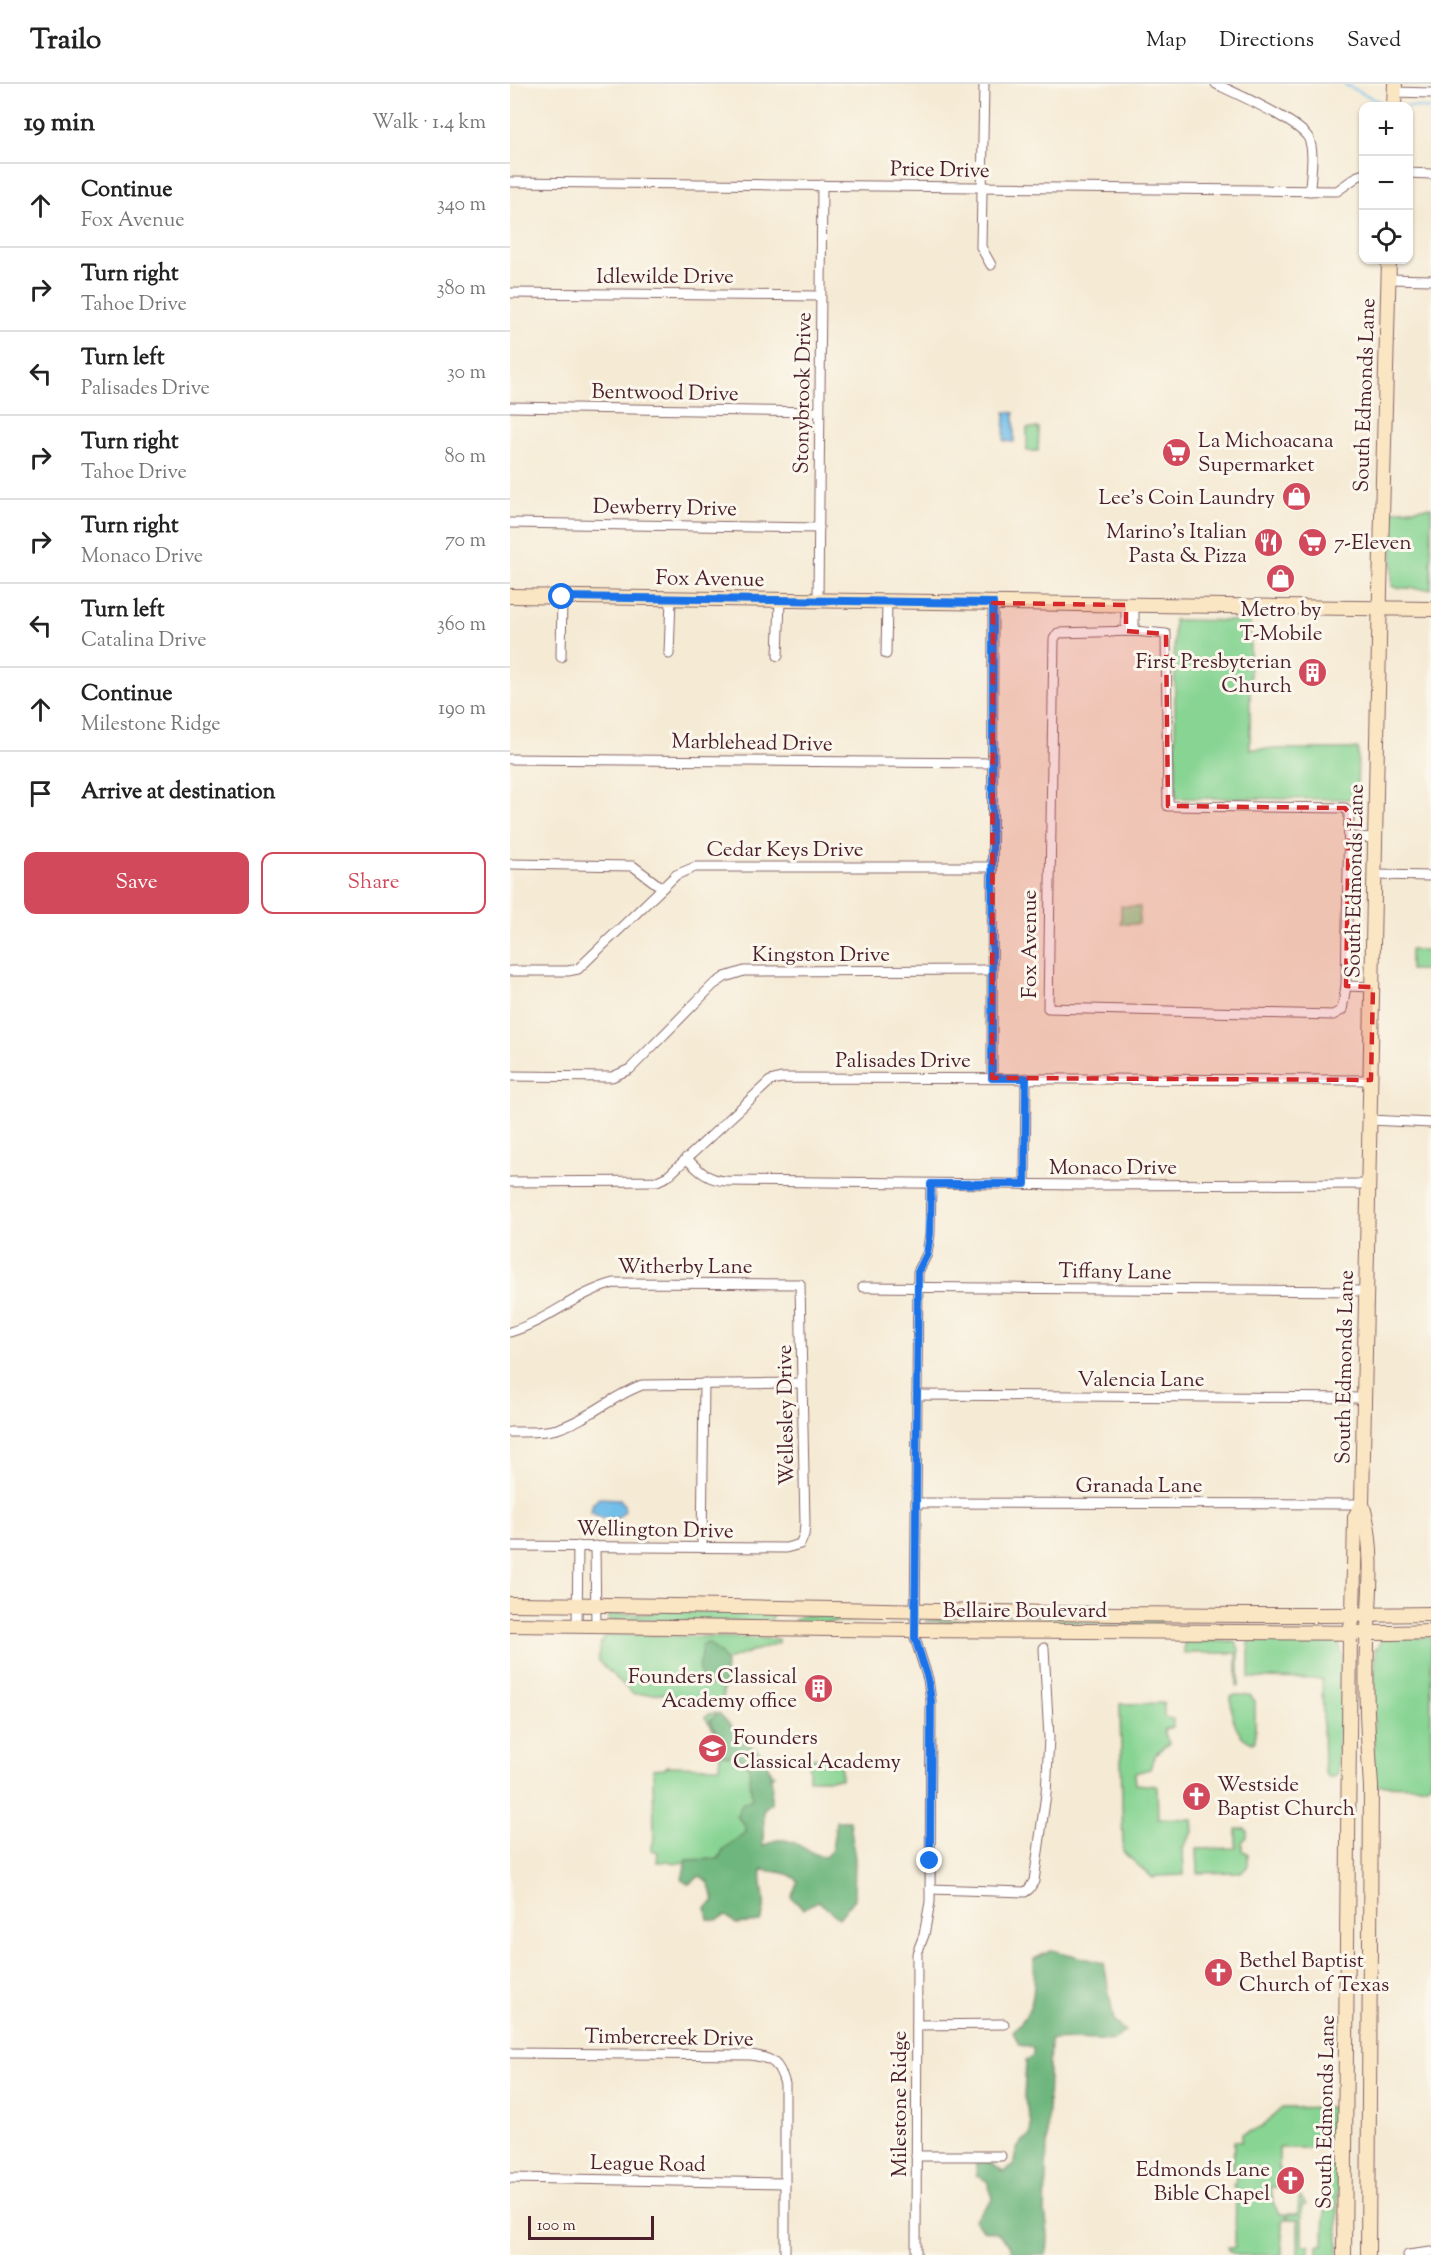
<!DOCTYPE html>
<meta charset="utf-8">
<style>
body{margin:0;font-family:"Sorts Mill Goudy",serif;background:#f6f6f6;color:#222}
.controls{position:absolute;right:18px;top:18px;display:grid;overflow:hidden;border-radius:12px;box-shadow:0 2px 4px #0004}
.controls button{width:54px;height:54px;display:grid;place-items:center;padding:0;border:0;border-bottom:2px solid #e0e0e0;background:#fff;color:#222;font:30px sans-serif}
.scale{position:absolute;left:18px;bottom:15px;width:126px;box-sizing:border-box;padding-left:6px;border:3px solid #4a1f2b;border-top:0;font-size:16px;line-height:21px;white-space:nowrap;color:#4a1f2b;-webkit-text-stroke:4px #fbf7ec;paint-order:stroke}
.stop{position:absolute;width:18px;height:18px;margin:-14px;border:4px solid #1a73e8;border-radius:50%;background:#fff}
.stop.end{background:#1a73e8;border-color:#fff;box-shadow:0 2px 6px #0008}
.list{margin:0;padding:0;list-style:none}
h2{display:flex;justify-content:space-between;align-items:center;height:78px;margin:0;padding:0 24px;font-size:26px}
h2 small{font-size:20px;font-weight:400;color:#767676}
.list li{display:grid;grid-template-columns:39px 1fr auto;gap:18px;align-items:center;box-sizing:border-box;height:84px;padding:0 24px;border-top:2px solid #e0e0e0}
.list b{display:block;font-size:22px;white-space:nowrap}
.list p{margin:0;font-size:20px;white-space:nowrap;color:#767676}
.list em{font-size:20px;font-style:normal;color:#767676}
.actions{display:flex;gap:12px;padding:18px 24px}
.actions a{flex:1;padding:14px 0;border:2px solid #d1495b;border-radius:12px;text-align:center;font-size:21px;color:#d1495b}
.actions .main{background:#d1495b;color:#fff}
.icon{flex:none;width:33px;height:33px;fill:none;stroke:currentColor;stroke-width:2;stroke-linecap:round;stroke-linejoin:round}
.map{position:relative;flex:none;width:921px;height:2171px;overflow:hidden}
header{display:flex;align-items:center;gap:36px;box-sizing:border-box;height:84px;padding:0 30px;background:#fff;border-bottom:2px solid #e0e0e0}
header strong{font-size:28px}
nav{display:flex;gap:33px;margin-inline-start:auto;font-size:21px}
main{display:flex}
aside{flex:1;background:#fff}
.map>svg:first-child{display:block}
</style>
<header>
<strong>Trailo</strong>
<nav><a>Map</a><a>Directions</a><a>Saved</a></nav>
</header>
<main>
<aside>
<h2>19 min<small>Walk · 1.4 km</small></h2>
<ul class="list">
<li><svg class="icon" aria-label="ahead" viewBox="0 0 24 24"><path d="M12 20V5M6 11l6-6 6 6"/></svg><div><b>Continue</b><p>Fox Avenue</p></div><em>340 m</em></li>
<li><svg class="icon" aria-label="right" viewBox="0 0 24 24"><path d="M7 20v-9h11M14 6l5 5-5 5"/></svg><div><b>Turn right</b><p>Tahoe Drive</p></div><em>380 m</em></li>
<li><svg class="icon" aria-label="left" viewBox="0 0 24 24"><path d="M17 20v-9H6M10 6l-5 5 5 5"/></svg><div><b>Turn left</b><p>Palisades Drive</p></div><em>30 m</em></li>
<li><svg class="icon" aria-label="right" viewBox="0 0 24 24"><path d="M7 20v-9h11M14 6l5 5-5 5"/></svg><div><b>Turn right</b><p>Tahoe Drive</p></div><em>80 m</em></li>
<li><svg class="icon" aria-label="right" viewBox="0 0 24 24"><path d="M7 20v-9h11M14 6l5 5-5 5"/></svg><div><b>Turn right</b><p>Monaco Drive</p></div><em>70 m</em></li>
<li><svg class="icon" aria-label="left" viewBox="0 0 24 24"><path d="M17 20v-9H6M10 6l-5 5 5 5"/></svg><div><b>Turn left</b><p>Catalina Drive</p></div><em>360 m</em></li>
<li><svg class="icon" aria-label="ahead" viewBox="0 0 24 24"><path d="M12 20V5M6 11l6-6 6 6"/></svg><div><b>Continue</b><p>Milestone Ridge</p></div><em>190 m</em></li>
<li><svg class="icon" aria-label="arrive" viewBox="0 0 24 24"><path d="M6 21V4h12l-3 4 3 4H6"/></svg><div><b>Arrive at destination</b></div></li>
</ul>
<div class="actions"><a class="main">Save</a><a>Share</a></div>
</aside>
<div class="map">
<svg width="921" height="2171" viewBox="0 0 921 2171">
<rect width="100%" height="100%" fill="#fbf7ec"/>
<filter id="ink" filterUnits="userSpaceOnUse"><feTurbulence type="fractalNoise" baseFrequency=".0167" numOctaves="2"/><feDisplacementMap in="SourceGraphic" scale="12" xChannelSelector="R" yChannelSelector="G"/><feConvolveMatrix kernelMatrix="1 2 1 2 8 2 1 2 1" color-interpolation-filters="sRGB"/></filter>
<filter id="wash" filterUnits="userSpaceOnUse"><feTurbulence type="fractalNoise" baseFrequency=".008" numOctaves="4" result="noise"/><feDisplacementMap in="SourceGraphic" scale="24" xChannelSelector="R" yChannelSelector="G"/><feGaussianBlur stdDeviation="1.35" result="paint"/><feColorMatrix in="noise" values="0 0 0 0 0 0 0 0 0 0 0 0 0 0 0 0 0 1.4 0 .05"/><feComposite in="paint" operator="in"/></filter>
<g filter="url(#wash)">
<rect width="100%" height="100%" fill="#f5ead4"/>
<g fill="#87d493" stroke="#687a5f" stroke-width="1.5">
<polygon points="517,344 529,344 528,367 517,367"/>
<polygon points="921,423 921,505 887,504 882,502 882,427"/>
<polygon points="664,536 740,537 740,665 848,665 847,715 666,714"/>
<polygon points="611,822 630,823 629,840 611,840"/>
<rect x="900" y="866" width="21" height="20"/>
<polygon points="155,1526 261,1529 263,1531 261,1536 251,1538 98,1536 98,1530 135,1530"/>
<path d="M296,1531L392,1533L388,1535C354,1535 321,1540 286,1539L284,1537L288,1533Z"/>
<polygon points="478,1533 647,1535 652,1539 651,1541 415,1538 417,1536 456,1536"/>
<polygon points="97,1550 268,1555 268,1559 213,1577 213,1616 177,1615 157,1610 123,1610 88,1577 90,1560"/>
<path d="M747,1553L827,1556C845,1588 824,1649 828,1686L826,1692L818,1694L814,1688L812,1595L739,1594V1558Z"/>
<polygon points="921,1553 921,1699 914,1702 863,1701 865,1565 868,1563 871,1555"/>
<polygon points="679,1556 726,1558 729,1566 729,1602 727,1602 727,1569 674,1569 674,1559"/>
<path d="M725,1611H740L745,1617V1657L743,1659C724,1653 721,1630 721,1613Z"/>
<polygon points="654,1619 654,1633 663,1635 663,1643 655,1645 654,1648 659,1659 645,1670 640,1685 625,1689 626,1700 647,1702 648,1734 682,1735 683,1748 673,1763 674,1791 647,1792 643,1794 613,1768 610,1620"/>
<path d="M206,1629L226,1653L244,1665L264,1691L259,1694L256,1699L250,1768L186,1779L147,1778L148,1768L141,1766L144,1756L143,1685L156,1684L157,1682L209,1683C212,1660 208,1651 195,1633L199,1630Z"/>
<rect x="299" y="1674" width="32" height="21"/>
<polygon points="726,1745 735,1745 737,1747 737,1753 732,1758 732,1766 738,1770 738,1782 732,1788 688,1789 687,1765 726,1764"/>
<polygon points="825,2023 828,2028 827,2071 819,2072 818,2064 769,2064 769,2103 761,2103 763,2118 769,2130 776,2130 776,2135 772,2136 772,2171 726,2171 718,2166 717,2163 725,2163 726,2102 723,2102 726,2096 725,2088 723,2088 724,2057 732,2058 732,2050 750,2044 772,2024"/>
<polygon points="814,2081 825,2081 828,2083 828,2171 808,2171 808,2161 814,2161 816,2085 809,2084"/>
<polygon points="791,2113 796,2121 792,2121 792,2161 799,2162 799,2171 788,2171 788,2135 778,2135 778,2130 788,2130 789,2114"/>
</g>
<g fill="#6db67d" stroke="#5c6a54" stroke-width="1.5">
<polygon points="198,1559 211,1570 216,1579 214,1606 204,1600 194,1603 189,1586 192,1561"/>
<path d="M209,1629L235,1657L251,1669L257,1678L262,1699L261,1719L254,1725L253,1762C257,1760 263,1757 267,1756C285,1753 298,1771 315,1773L322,1766L326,1737H340L345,1775L344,1815L329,1834L308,1817L293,1825L281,1813L288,1797C279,1787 265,1788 252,1786C249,1804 260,1818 250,1838L226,1840L216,1832L207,1836L198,1835L196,1824L205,1816L197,1797L190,1792L179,1800L172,1796L176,1776L208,1775L215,1764L237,1747L234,1740L226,1732L233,1719L242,1715L239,1684L225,1669L219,1672L213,1671L208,1652L200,1636Z"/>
<path d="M542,1866L594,1879L604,1938L615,1947L603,1957L566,1955L540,1956L535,2127C537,2144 540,2154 536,2171H504L498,2160L487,2149L473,2146L464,2136L483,2114L477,2097L466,2091V2077L476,2076L494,2088L504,2082C504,2068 508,2059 520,2052L521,2039L514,2013L516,1977L523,1971V1963L509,1961L503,1947C526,1926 525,1905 524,1875Z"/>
</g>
<g fill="#6fbde9" stroke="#5c6e8a" stroke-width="1.5">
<polygon points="495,328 504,329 504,358 494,357"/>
<polygon points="88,1414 110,1415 114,1421 115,1427 106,1435 91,1434 81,1428 83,1419"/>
</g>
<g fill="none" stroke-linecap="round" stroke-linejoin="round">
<g stroke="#6fbde9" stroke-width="2">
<polyline points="834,0 870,18"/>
<polyline points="897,22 921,25"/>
</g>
</g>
</g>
<g filter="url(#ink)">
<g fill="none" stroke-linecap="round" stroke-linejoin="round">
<defs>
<g id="street">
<polyline points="474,0 471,163 481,181"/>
<path d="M706,0C725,9 791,38 799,55C805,70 800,92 800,107"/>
<polyline points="884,8 921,9"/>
<polyline points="898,89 921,90"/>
<polyline points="0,98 827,107 848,92 854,90"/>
<polyline points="879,195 921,196"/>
<polyline points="0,209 310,212"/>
<polyline points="0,323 309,328"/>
<polyline points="0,439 309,444"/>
<polyline points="308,516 312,101"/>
<polyline points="616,547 616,521"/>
<polygon points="624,547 656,550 658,722 835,724 839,729 836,902 832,926 823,931 538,924 544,555 548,549"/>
<polyline points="624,547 624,521"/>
<polyline points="159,570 161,514"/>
<polyline points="376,570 377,517"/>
<polyline points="268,572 270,516"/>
<polyline points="51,573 52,513"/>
<polyline points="0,675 483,679"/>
<polyline points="839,753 866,754"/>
<polyline points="0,780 123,782 152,804"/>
<polyline points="865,791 921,792"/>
<polyline points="0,887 58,887 68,885 166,791 185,783 482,783"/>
<polyline points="836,902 863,903"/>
<polyline points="0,992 102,993 120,985 203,901 215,893 234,887 482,886"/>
<polyline points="482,994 483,519"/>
<polyline points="860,1036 921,1039"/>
<path d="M176,1074C189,1087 198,1096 216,1097L578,1101L859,1100"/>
<polyline points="0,1098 147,1097 158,1092 260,997 271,994 861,996"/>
<polyline points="515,1100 516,994"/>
<polyline points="353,1203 857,1207"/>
<path d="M0,1248C37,1237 66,1209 104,1199L290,1200L295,1440L294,1451L290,1460L276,1464L0,1462"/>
<polyline points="407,1311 854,1314"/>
<path d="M0,1348C15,1348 32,1349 47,1345C77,1336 102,1312 132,1301L292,1299"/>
<polyline points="406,1419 852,1420"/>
<polyline points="85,1462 86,1543"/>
<polyline points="192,1463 194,1299"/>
<polyline points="67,1542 68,1462"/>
<polyline points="420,1805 515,1808 519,1805 524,1797 536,1710 539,1654 534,1564"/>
<polyline points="409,1864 414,1851 420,1818 421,1617 418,1595 405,1554 408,1188 417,1170 420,1150 421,1100"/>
<polyline points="407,1941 494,1940"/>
<path d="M0,1969L241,1971C262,1974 269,1978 275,2000V2171"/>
<polyline points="406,2072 491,2072"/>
<polyline points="0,2094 275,2099"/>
<polyline points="406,2171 407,1870"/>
<polyline points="898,2171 921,2168"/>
</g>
<g id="secondary">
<polyline points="884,22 885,0"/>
<polyline points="0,512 921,525"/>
<path d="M0,1520C307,1522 614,1535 921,1530"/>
<polyline points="0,1541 405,1546 882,1549 921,1548"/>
<polyline points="834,2171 840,1548 843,1531 845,1433 852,1420"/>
<path d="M858,2171L861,1703C858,1656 855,1608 857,1561C859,1516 866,1463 852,1420L870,506L879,176"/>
</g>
</defs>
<use href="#street" stroke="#866666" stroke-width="11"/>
<use href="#secondary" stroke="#866666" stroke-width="16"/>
<use href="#street" stroke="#fff" stroke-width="9"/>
<use href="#secondary" stroke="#fbe6c4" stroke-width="14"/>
</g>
</g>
<g fill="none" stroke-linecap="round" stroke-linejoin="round" filter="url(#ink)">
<polyline stroke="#1a73e8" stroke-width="8" points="52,513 483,519 482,994 516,994 515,1100 421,1100 420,1150 417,1170 408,1188 405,1554 418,1595 421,1617 420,1777"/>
</g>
<path fill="#d62828" fill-opacity="0.2" stroke="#d62828" stroke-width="4.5" stroke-dasharray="12 8" stroke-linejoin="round" d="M483,519L616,521V547L656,550L658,722L835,724L839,729L836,902L863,903L861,996L482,994Z"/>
<defs>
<symbol id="supermarket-disc" viewBox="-11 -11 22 22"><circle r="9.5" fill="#d1495b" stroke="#fbf7ec"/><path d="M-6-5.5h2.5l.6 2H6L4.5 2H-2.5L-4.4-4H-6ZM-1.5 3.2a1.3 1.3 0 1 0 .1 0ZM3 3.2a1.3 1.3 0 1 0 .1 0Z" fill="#fff"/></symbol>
<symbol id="shop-disc" viewBox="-11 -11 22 22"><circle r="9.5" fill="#d1495b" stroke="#fbf7ec"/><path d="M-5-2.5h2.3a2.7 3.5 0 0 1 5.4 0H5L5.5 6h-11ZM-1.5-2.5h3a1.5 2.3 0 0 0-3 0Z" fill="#fff"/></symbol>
<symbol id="restaurant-disc" viewBox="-11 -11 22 22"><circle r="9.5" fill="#d1495b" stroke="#fbf7ec"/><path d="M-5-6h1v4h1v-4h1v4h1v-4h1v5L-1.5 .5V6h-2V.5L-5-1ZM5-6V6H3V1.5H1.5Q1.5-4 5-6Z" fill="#fff"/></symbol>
<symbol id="building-disc" viewBox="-11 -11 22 22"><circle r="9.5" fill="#d1495b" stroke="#fbf7ec"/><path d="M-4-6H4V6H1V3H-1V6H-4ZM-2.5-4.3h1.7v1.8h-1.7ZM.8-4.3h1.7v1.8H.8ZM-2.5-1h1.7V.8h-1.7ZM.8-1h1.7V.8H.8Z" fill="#fff"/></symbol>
<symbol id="school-disc" viewBox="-11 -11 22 22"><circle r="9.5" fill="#d1495b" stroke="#fbf7ec"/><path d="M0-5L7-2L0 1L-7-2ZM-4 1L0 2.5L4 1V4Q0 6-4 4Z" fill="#fff"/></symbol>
<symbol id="church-disc" viewBox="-11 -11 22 22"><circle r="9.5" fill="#d1495b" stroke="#fbf7ec"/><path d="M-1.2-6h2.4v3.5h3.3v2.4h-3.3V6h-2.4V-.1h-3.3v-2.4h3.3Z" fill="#fff"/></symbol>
</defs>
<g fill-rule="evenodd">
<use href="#supermarket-disc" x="650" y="352" width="33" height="33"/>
<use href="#shop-disc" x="770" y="396" width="33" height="33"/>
<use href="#supermarket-disc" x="786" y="442" width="33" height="33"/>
<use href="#restaurant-disc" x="742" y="442" width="33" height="33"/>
<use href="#shop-disc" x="754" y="478" width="33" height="33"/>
<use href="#building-disc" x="786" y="572" width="33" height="33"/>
<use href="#building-disc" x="292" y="1588" width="33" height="33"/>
<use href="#school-disc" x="186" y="1648" width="33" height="33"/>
<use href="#church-disc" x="670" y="1696" width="33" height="33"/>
<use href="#church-disc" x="692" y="1872" width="33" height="33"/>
<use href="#church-disc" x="764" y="2080" width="33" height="33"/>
</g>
<g text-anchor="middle" stroke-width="6" stroke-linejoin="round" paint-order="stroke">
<g font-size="21" fill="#4a1f2b" stroke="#fbf7ec">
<text transform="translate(430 85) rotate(1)" y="7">Price Drive</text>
<text x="155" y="199">Idlewilde Drive</text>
<text transform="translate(155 308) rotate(1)" y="7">Bentwood Drive</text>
<text transform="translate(292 309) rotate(-89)" y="7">Stonybrook Drive</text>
<text transform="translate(854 311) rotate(-88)" y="7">South Edmonds Lane</text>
<text transform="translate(155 423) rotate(1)" y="7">Dewberry Drive</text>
<text transform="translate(200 494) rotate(1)" y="7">Fox Avenue</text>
<text transform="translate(242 658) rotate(1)" y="7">Marblehead Drive</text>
<text x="275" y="772">Cedar Keys Drive</text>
<text transform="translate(844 797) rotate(-89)" y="7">South Edmonds Lane</text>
<text transform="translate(519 860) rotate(-90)" y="7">Fox Avenue</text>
<text x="311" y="877">Kingston Drive</text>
<text x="393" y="983">Palisades Drive</text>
<text x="603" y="1090">Monaco Drive</text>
<text x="175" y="1189">Witherby Lane</text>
<text transform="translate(605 1187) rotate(1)" y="7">Tiffany Lane</text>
<text transform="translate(834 1283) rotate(-89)" y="7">South Edmonds Lane</text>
<text x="631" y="1302">Valencia Lane</text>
<text transform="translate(275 1331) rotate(-91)" y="7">Wellesley Drive</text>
<text x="629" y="1408">Granada Lane</text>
<text transform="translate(145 1445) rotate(1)" y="7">Wellington Drive</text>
<text x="515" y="1533">Bellaire Boulevard</text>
<text transform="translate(159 1953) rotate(1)" y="7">Timbercreek Drive</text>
<text transform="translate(389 2020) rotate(-90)" y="7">Milestone Ridge</text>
<text transform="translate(815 2028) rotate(-89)" y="7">South Edmonds Lane</text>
<text transform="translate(138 2079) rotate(1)" y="7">League Road</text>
</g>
<g font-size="21" fill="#4a1f2b" stroke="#fbf7ec" text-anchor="start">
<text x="688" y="363">La Michoacana<tspan x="688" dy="24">Supermarket</tspan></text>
<text x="765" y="420" text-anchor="end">Lee's Coin Laundry</text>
<text x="737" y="454" text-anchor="end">Marino's Italian<tspan x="737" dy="24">Pasta &amp; Pizza</tspan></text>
<text x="824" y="465">7-Eleven</text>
<text x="771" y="532" text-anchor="middle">Metro by<tspan x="771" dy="24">T-Mobile</tspan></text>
<text x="782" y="584" text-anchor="end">First Presbyterian<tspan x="782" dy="24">Church</tspan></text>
<text x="287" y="1599" text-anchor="end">Founders Classical<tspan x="287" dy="24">Academy office</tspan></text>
<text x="223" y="1660">Founders<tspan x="223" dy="24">Classical Academy</tspan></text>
<text x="707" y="1707">Westside<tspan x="707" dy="24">Baptist Church</tspan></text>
<text x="729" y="1883">Bethel Baptist<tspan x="729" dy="24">Church of Texas</tspan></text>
<text x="760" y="2092" text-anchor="end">Edmonds Lane<tspan x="760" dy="24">Bible Chapel</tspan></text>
</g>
</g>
</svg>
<div class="controls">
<button>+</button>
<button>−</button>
<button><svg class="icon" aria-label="locate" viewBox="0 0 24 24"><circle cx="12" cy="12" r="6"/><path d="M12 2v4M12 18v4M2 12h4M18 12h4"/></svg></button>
</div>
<div class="scale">100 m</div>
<div class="stop" style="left:52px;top:513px"></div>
<div class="stop end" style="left:420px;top:1777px"></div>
</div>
</main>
